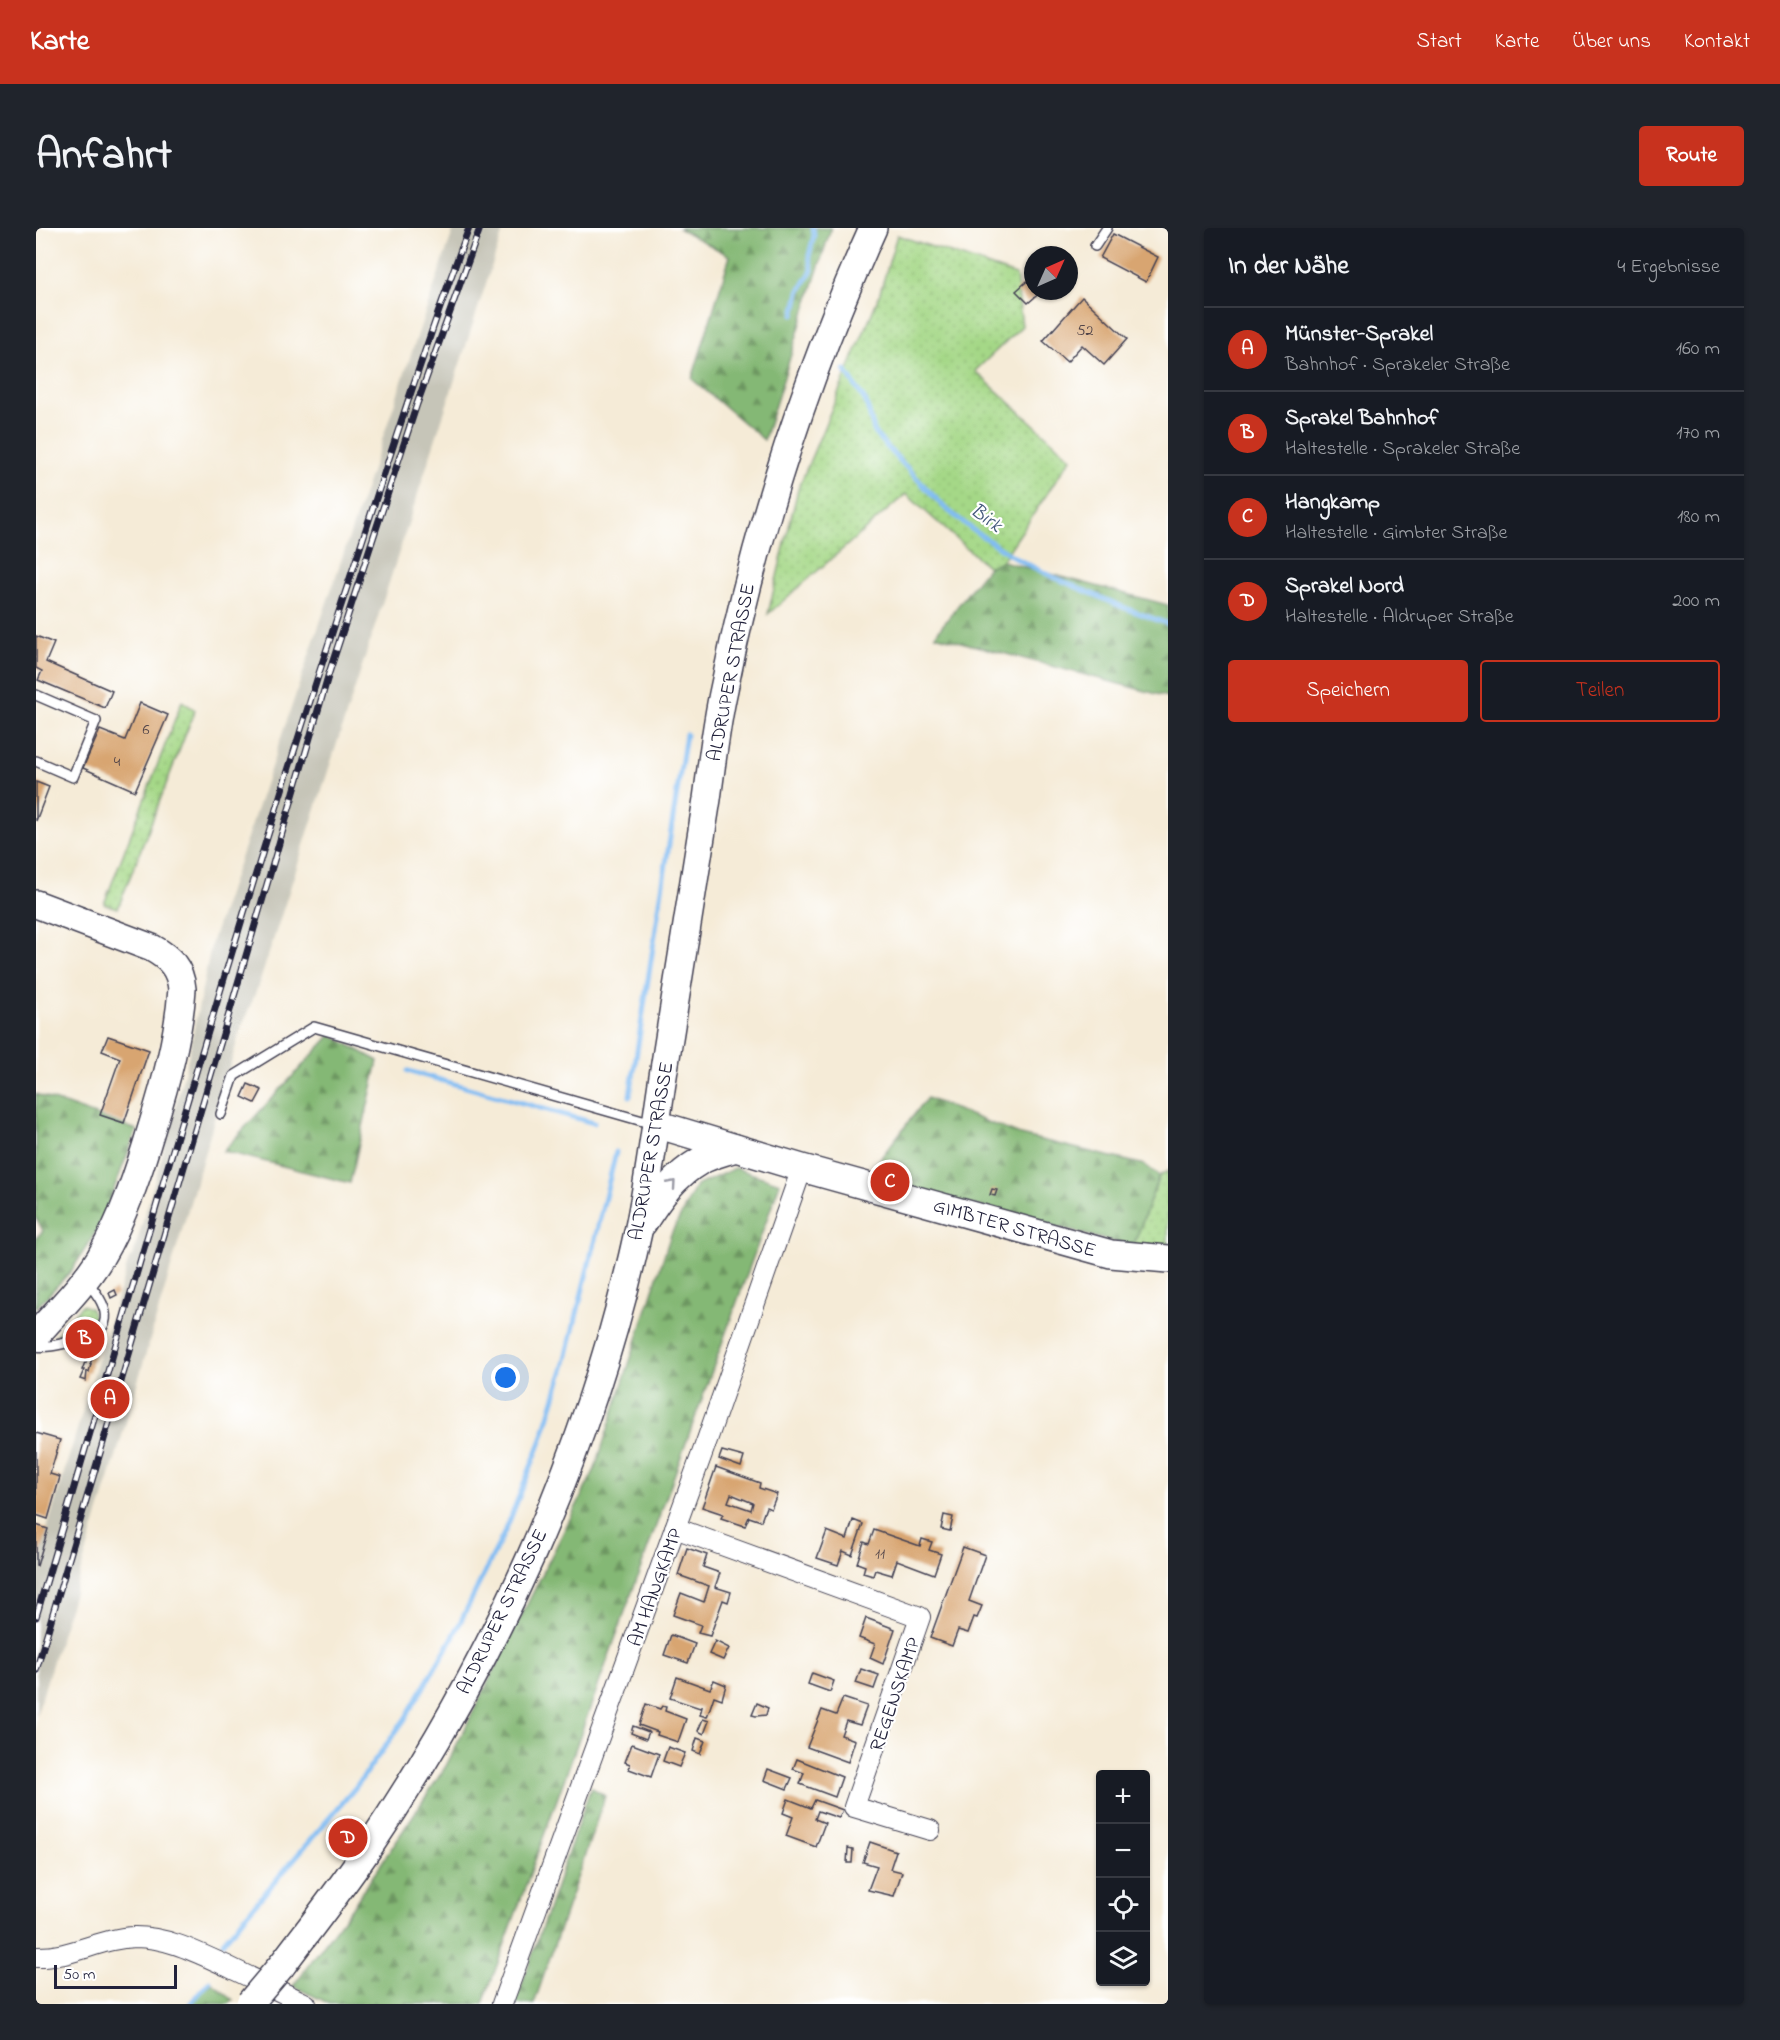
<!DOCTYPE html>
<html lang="de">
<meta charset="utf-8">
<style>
body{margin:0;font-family:"Indie Flower",sans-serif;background:#20242c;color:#f1f3f6}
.controls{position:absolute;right:18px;bottom:18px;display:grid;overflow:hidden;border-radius:6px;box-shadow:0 2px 4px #0004}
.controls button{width:54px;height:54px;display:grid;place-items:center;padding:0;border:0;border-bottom:2px solid #363941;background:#171b24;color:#f1f3f6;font:30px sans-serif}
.compass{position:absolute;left:988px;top:18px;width:54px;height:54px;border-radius:50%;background:#171b24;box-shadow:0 2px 4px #0004;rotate:45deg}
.scale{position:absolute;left:18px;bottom:15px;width:123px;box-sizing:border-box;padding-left:6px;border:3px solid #22223b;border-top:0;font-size:16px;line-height:21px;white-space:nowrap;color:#22223b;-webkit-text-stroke:4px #fff;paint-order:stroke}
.you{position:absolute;left:470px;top:1150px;width:21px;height:21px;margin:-15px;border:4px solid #fff;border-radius:50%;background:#1a73e8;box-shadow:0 0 0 9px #1a73e833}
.badge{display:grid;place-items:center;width:39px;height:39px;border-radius:50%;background:#c8321e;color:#fff;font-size:20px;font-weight:700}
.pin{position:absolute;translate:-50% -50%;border:3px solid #fff;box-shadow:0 2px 6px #0006}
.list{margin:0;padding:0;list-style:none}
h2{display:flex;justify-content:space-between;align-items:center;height:78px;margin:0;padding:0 24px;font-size:26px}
h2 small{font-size:20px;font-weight:400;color:#9ea1a6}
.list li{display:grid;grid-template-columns:39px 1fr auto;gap:18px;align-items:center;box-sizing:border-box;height:84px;padding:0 24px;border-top:2px solid #363941}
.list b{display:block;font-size:22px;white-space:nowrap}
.list p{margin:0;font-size:20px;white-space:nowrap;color:#9ea1a6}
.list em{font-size:20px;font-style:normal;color:#9ea1a6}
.actions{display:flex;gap:12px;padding:18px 24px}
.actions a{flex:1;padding:14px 0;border:2px solid #c8321e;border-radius:6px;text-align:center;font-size:21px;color:#c8321e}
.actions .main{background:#c8321e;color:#fff}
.icon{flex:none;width:33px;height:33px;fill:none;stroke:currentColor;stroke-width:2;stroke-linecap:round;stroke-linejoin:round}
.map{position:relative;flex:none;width:1132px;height:1776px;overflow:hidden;border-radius:6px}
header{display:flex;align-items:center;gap:36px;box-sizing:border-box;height:84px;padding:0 30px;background:#c8321e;color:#fff}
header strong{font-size:28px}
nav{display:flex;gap:33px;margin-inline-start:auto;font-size:21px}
.intro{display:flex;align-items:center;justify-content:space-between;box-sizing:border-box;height:144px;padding:0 36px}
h1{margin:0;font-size:42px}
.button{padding:15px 27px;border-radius:6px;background:#c8321e;color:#fff;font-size:21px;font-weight:700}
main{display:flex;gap:36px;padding:0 36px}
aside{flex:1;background:#171b24;border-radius:6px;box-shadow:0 2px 4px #0004}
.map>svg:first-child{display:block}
</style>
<header>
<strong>Karte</strong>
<nav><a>Start</a><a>Karte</a><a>Über uns</a><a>Kontakt</a></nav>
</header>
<div class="intro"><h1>Anfahrt</h1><a class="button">Route</a></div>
<main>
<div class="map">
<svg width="1132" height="1776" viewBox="0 0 1132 1776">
<defs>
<pattern id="green-dots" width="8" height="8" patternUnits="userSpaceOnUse" patternTransform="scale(1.5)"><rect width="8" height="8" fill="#a5d887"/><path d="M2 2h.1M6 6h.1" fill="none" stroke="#8eb975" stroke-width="1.8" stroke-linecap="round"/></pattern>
<pattern id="forest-firs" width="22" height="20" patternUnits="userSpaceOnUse" patternTransform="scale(1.5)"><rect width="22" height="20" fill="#84b874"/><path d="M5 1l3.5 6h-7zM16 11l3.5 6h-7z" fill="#6c9560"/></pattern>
</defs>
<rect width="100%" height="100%" fill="#fff"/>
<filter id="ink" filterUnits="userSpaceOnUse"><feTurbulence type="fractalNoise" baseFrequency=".0167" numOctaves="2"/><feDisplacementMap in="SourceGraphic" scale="12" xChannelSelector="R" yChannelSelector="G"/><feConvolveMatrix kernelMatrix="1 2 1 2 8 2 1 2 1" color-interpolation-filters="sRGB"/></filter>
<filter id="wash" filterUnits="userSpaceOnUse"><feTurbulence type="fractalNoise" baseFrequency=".008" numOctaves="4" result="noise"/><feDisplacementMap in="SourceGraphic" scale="24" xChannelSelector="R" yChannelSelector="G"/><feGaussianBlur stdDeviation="1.35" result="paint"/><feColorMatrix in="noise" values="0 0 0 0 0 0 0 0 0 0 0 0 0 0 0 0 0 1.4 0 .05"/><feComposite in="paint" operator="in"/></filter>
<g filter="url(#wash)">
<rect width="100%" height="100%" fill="#f5ebd7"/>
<polygon fill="#c6c5b8" points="418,0 468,0 223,756 204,803 81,1225 0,1488 0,1337 93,1031 97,1027 127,924 151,835 176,713"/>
<g fill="url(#green-dots)" stroke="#647d61" stroke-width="1.5">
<polygon points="861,7 980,47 986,98 939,143 1035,230 966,333 952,339 870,266 732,386 762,261 843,68"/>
<polygon points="146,473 159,482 82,680 68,676"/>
<polygon points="1132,943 1132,1018 1097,1019 1123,948"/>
<path d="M46,1077L54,1080C68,1103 35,1104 20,1107Z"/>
</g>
<g fill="url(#forest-firs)" stroke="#536d58" stroke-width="1.5">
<polygon points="642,0 795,0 728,212 656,151 694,28"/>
<polygon points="966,333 1132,377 1132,469 899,407 952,339"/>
<polygon points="295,807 342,833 314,955 187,923"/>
<polygon points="0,866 101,902 63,999 36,1042 0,1080 0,1010 7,1003 0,989"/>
<polygon points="891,870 984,907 1109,937 1123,948 1097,1019 830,949"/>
<polygon points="699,940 744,955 447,1776 294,1776 257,1758 319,1675 410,1538 559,1241 635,1006 660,958"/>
<polygon points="555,1559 569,1568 498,1776 479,1776"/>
<polygon points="176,1755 197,1772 193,1776 153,1776"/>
</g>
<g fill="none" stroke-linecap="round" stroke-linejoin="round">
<g stroke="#80bcf3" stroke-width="5">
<polyline points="758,87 763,64 776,42 773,28 778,7 777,0"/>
<polyline points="809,142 830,174 839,206 908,279 937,302 981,331 1015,348 1089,380 1132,396"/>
<polyline points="372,843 558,895"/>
<polyline points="594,868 650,506"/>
<polyline points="187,1714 319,1560 369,1491 417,1409 470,1301 506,1211 528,1139 580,924"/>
<polyline points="154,1776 174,1753"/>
</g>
</g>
<g id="blocks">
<g fill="#d8a571" fill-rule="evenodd">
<polygon points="1077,6 1122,29 1110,54 1064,30"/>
<polygon points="997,48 997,63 1006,63 992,75 980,63"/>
<polygon points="1046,69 1091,111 1068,137 1046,117 1031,134 1007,113"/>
<polygon points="0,408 18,415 10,434 76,463 69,480 2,452 6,443 0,440"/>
<polygon points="104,475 132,487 99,563 47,540 64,502 89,512"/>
<polygon points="0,554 13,559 0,593"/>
<polygon points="72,808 113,822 88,895 64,887 84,830 66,823"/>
<polygon points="212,856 226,862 219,875 206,869"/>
<polygon points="956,961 961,962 959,968 954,967"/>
<polygon points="79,1062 81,1067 75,1070 73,1065"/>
<polygon points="52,1125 58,1127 54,1136 55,1136 53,1144 51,1143 50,1153 44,1151 48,1142 46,1142 49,1134 50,1135 51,1132 50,1131"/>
<polygon points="0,1205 24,1212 14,1246 24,1249 12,1291 0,1287"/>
<polygon points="686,1223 708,1229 705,1239 683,1231"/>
<path d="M680,1239L724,1255L723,1260L741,1266L735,1281L730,1279L725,1293L713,1289L709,1298L685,1290L687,1286L666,1279ZM695,1266L717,1275L715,1282L692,1274Z"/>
<polygon points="908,1287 917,1289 914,1303 905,1301"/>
<polygon points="817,1292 827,1296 816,1327 807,1323 802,1337 781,1330 791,1303 811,1311"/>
<polygon points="0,1297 12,1301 1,1338 0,1338"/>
<polygon points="838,1302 884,1318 886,1311 896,1314 893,1322 905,1326 898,1346 861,1332 856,1347 839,1342 837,1348 827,1345 829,1338 821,1335 828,1314 833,1316"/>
<polygon points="927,1319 949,1327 933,1373 946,1378 941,1390 938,1389 932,1405 922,1402 916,1418 894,1410"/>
<polygon points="651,1320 671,1327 667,1339 684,1345 679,1359 695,1364 692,1374 687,1372 674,1408 662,1405 665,1397 637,1387 645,1365 668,1374 673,1358 642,1347"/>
<polygon points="830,1390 859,1401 847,1436 834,1430 839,1416 823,1410"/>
<polygon points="635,1407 659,1416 652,1435 628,1427"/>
<polygon points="679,1413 693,1420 687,1432 673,1426"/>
<polygon points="825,1441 843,1447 838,1461 820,1455"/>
<polygon points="776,1445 798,1453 794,1464 772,1456"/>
<polygon points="641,1449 674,1461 678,1452 690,1457 686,1471 678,1468 671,1489 664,1487 666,1479 664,1480 634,1470"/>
<polygon points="807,1470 831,1478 824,1497 810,1493 805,1507 819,1512 812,1534 771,1519 786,1482 800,1487"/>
<polygon points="721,1475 732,1480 730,1487 720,1488 716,1487"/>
<polygon points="610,1476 624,1481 626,1478 630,1479 629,1483 650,1491 642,1514 621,1507 622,1504 603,1497"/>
<polygon points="667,1491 673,1493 668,1506 662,1503"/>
<polygon points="597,1498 613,1504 610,1511 595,1505"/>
<polygon points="661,1510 669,1513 664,1526 657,1523"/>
<polygon points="596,1516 623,1526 615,1549 593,1541 594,1536 589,1534"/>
<polygon points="632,1519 649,1525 643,1539 627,1533"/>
<polygon points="761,1531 806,1549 799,1569 764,1556 768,1545 757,1541"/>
<polygon points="732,1541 756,1550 751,1561 728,1552"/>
<polygon points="752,1571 775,1580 779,1572 807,1582 803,1590 782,1583 779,1591 789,1595 780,1619 750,1608 757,1589 747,1585"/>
<polygon points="834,1614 860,1623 854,1641 866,1644 858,1668 832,1662 841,1638 827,1634"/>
<polygon points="812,1620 817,1621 816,1635 811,1635"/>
</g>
</g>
</g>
<g filter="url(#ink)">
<use href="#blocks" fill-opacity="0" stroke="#424052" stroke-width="1.5"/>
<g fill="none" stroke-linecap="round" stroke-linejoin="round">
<defs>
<g id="lane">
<polyline points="1059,18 1071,0"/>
<polyline points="0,467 60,493 37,549 0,533"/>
<polyline points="185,886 198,848 278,799 617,896"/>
<path d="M0,1118C12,1120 25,1116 38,1113C79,1105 76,1082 51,1054"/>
</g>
<g id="street">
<polyline points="639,1300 884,1389 818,1579 894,1602"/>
<path d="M0,1729C36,1730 64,1710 99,1709C132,1709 162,1725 191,1738C217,1751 244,1763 270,1776"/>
<polyline points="466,1776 671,1212 766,940"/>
</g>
<g id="secondary">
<path d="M0,676L116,720C134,730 144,740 146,761C143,807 130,854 116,899C103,943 88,989 64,1030C47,1058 22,1082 0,1107"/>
<polyline points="620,896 766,940 1075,1026 1132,1031"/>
<path d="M607,995C623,970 638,948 664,933C674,927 688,924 699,920"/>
<path d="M246,1737C274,1700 303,1663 329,1625C456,1439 554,1225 602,1004C613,953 619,900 627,848C642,756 656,663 671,571C676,534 680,497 688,461C720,302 770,148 837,0"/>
</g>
</defs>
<use href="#lane" stroke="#424052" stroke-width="12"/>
<use href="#street" stroke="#424052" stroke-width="22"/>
<use href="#secondary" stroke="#424052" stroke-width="30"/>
<use href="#lane" stroke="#fff" stroke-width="9"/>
<use href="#street" stroke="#fff" stroke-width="20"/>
<use href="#secondary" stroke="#fff" stroke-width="27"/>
<defs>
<g id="rail">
<path d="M0,1389C104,1036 204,681 320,332C356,221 392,109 433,0"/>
<polyline points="0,1443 293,445 381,176 444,0"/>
</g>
</defs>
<use href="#rail" stroke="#22223b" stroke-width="7"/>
<use href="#rail" stroke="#fff" stroke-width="4.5" stroke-dasharray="14" stroke-linecap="butt"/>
<defs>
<polyline id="secondary-bridge" points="214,1775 246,1737"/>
</defs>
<use href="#secondary-bridge" stroke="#424052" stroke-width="30" stroke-linecap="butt"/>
<use href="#secondary-bridge" stroke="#fff" stroke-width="27"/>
</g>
<defs><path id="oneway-chevron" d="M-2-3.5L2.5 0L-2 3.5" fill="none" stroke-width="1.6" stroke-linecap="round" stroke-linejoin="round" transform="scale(1.5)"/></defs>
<use stroke="#9c9ca7" href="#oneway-chevron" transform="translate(636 956) rotate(-49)"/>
</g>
<g text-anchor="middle" stroke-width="4.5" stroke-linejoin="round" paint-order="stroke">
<g font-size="16" fill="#504348">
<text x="1049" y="107">52</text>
<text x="110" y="506">6</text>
<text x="81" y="538">4</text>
<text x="844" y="1330">11</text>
</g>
<g font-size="20" fill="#22223b" stroke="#fff">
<text transform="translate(694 444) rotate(-79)" y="7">ALDRUPER STRASSE</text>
<text transform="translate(614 923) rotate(-80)" y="7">ALDRUPER STRASSE</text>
<text transform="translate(979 999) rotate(16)" y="7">GIMBTER STRASSE</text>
<text transform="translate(618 1359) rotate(-70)" y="7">AM HANGKAMP</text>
<text transform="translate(465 1383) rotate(-64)" y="7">ALDRUPER STRASSE</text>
<text transform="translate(858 1466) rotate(-71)" y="7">REGENSKAMP</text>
</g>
<g font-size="21" font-style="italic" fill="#43587b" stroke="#fff">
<text transform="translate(951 289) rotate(36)" y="7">Birk</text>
</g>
</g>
</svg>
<div class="controls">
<button>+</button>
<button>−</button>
<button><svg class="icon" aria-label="locate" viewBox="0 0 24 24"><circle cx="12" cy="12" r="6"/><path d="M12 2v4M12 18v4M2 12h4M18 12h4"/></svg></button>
<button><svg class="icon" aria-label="layers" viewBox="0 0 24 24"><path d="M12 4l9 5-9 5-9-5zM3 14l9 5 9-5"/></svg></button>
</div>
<svg class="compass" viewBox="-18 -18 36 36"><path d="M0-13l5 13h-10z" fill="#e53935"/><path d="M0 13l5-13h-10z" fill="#9ea1a6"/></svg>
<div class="scale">50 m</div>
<div class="you"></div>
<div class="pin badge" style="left:74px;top:1171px">A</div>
<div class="pin badge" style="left:49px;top:1111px">B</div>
<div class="pin badge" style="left:854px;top:954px">C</div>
<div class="pin badge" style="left:312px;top:1610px">D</div>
</div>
<aside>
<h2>In der Nähe<small>4 Ergebnisse</small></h2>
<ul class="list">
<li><span class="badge">A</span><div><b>Münster-Sprakel</b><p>Bahnhof · Sprakeler Straße</p></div><em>160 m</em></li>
<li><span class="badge">B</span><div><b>Sprakel Bahnhof</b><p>Haltestelle · Sprakeler Straße</p></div><em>170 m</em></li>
<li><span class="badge">C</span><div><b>Hangkamp</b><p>Haltestelle · Gimbter Straße</p></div><em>180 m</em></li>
<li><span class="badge">D</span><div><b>Sprakel Nord</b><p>Haltestelle · Aldruper Straße</p></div><em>200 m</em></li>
</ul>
<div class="actions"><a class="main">Speichern</a><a>Teilen</a></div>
</aside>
</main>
